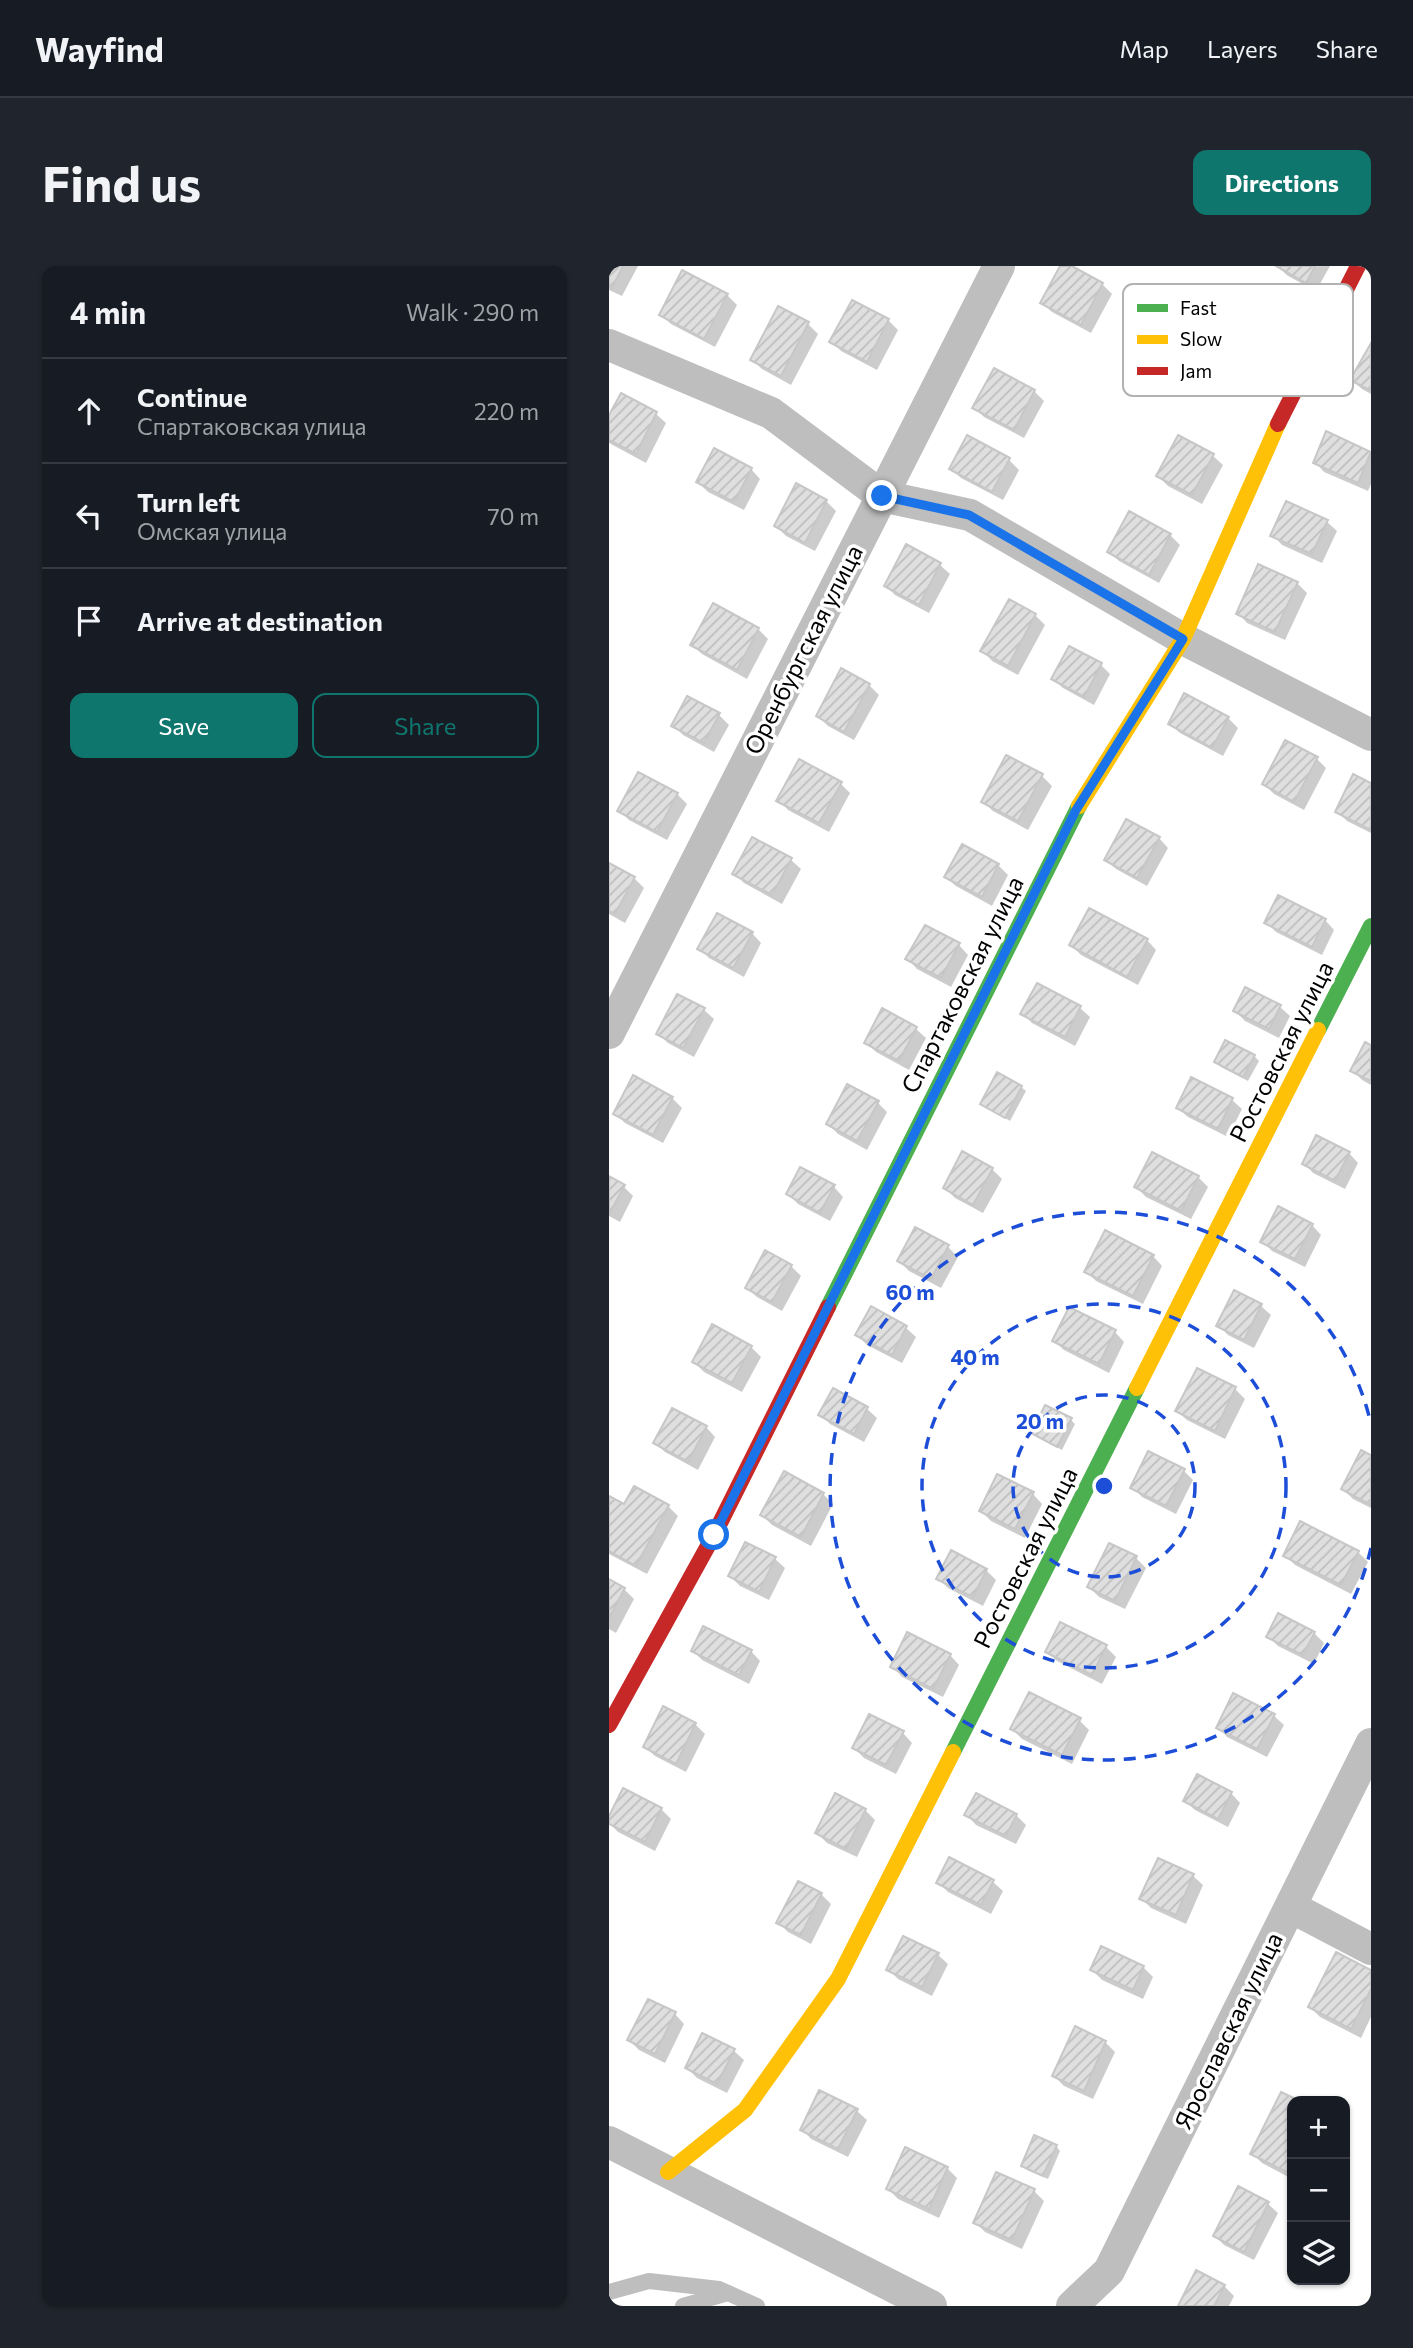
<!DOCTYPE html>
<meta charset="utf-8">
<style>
body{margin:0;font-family:Commissioner,sans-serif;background:#20242c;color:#f1f3f6}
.controls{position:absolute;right:21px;bottom:21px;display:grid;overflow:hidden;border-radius:14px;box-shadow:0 2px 5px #0004}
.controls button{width:63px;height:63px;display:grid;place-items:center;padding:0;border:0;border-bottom:2px solid #363941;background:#171b24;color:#f1f3f6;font:35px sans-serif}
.stop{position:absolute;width:21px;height:21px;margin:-16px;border:5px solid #1a73e8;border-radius:50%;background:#fff}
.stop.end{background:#1a73e8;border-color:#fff;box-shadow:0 2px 7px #0008}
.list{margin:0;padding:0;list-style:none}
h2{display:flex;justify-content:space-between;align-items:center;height:91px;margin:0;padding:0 28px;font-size:30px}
h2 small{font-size:23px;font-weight:400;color:#9ea1a6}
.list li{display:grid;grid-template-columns:46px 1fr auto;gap:21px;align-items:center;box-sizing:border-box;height:105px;padding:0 28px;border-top:2px solid #363941}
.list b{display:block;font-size:26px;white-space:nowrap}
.list p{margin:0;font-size:23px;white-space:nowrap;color:#9ea1a6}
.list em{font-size:23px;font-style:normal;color:#9ea1a6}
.actions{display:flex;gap:14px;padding:21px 28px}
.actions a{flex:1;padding:16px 0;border:2px solid #0f766e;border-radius:14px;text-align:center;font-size:24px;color:#0f766e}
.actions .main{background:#0f766e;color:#fff}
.icon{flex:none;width:38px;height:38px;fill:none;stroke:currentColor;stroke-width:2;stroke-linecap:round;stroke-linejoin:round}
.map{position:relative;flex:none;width:762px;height:2040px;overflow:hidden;border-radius:14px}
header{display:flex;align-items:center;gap:42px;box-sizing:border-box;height:98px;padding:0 35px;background:#171b24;border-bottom:2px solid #363941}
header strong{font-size:33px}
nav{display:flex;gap:38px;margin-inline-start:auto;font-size:24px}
.intro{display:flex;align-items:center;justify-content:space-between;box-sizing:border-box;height:168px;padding:0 42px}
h1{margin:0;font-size:49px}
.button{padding:18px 32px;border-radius:14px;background:#0f766e;color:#fff;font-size:24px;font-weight:700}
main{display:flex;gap:42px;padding:0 42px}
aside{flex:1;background:#171b24;border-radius:14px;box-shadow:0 2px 5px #0004}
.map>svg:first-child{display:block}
</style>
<header>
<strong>Wayfind</strong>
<nav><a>Map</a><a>Layers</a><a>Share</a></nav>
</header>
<div class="intro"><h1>Find us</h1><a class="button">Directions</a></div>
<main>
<aside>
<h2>4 min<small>Walk · 290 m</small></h2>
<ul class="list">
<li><svg class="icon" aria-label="ahead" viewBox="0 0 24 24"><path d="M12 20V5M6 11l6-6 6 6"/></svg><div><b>Continue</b><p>Спартаковская улица</p></div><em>220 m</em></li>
<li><svg class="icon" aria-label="left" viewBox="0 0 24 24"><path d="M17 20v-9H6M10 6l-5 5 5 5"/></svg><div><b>Turn left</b><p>Омская улица</p></div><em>70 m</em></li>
<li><svg class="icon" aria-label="arrive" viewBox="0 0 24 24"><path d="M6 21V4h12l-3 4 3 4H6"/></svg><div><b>Arrive at destination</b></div></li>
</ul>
<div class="actions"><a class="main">Save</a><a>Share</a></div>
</aside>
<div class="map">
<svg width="762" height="2040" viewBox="0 0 762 2040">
<defs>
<pattern id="building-hatch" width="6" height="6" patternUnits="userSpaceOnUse" patternTransform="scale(1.75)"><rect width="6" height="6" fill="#dfdfdf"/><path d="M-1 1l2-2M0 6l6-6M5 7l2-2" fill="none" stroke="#bebebe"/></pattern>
</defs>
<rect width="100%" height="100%" fill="#fff"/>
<g fill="#0003">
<polygon points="0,0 29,0 13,30 0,24"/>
<polygon points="453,0 460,0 493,18 503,28 482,67 443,46 433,37"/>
<polygon points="721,0 707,25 679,10 669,1"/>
<polygon points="118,29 128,39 106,81 62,58 52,49"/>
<polygon points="279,54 289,64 268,104 232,85 223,76"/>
<polygon points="199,58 209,68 182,119 153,103 143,94"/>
<polygon points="762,80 762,128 753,123 743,114"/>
<polygon points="425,125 435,135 415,172 375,151 366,142"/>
<polygon points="13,130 47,148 57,157 37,197 0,177 0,153"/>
<polygon points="718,168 762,188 762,218 759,225 715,206 706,196"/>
<polygon points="359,172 400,194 410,204 394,234 352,212 342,203"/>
<polygon points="604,190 614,199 593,238 559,220 549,210"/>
<polygon points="142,203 151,213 135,244 99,226 89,216"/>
<polygon points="188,220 217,235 227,245 206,285 177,270 167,260"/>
<polygon points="718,256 728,265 713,297 673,279 664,269"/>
<polygon points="561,269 571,279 550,317 510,295 500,286"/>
<polygon points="331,299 341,308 320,347 286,329 277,320"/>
<polygon points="688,317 698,327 676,374 638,357 629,347"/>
<polygon points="426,349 436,359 409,409 383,395 374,385"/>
<polygon points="149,363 159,373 138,413 93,388 83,379"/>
<polygon points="492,399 501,408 485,439 454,422 444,413"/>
<polygon points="260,419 270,429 245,474 219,460 209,450"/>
<polygon points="79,432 110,449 120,459 105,486 74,469 64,459"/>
<polygon points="619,452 629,462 614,490 571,467 561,458"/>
<polygon points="708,493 717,502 695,544 665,528 655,518"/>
<polygon points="433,510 443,520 419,564 384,545 374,536"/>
<polygon points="232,518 241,527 220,566 179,544 170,534"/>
<polygon points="762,519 762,567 738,555 728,545"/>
<polygon points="68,528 78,538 58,574 20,554 10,544"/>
<polygon points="550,572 559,582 538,620 507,603 497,594"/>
<polygon points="144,573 182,594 192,603 173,638 135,617 125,607"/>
<polygon points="0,599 25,612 35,622 16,657 0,648"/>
<polygon points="389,599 399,609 383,640 347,620 337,611"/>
<polygon points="716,654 725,664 713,689 667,666 657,656"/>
<polygon points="143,667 152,677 135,711 100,692 90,682"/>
<polygon points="538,674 547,684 529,719 472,689 462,679"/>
<polygon points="350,679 359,689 342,721 308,703 299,693"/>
<polygon points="637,724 671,741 681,750 670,772 636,755 626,745"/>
<polygon points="471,742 481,751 466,780 423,757 413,747"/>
<polygon points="95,744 105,753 85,791 59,777 49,768"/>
<polygon points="274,745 307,763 317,772 300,804 267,786 257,776"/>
<polygon points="762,781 762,819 753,814 744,805"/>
<polygon points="645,790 650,795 639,815 612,801 607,796"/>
<polygon points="583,814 623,834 633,843 619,871 579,851 569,842"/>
<polygon points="412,821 417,825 401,855 373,838"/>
<polygon points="63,832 73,842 54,877 16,857 6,847"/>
<polygon points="269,837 278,846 258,884 229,868 219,858"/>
<polygon points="740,887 749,897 736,923 704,907 695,897"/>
<polygon points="383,903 393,913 374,947 346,932 336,922"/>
<polygon points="589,911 599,921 582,953 537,931 527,921"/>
<polygon points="0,912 14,920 24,930 11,956 0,950"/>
<polygon points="225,921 234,931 221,955 189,938 179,928"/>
<polygon points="703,959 712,969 696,1001 663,985 653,975"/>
<polygon points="307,963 339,981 349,991 332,1022 300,1005 290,995"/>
<polygon points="544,990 553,1000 534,1038 487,1015 477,1005"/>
<polygon points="182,1000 192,1010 173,1045 148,1031 138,1022"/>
<polygon points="652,1040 662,1049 645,1082 619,1069 609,1059"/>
<polygon points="262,1043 297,1062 307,1071 293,1097 258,1079 248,1069"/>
<polygon points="506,1066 515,1076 500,1107 455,1084 445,1075"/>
<polygon points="142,1081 152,1091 133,1126 95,1106 85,1096"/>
<polygon points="589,1104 626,1123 636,1133 616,1173 578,1154 568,1145"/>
<polygon points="258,1143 268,1152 255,1176 221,1158 212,1149"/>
<polygon points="462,1154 466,1158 453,1184 428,1171 424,1167"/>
<polygon points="97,1161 106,1171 89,1204 56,1186 46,1177"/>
<polygon points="762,1191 762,1242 744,1233 734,1223"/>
<polygon points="575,1205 584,1214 567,1248 533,1231 523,1221"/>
<polygon points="176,1208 214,1228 224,1238 202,1280 163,1259 153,1249"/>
<polygon points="424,1228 433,1238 416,1272 382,1255 372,1245"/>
<polygon points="0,1232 16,1240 59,1240 69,1250 38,1308 0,1288"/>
<polygon points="749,1286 759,1296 742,1328 686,1299 676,1289"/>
<polygon points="527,1292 537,1302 516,1343 490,1331 480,1321"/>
<polygon points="166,1293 176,1302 160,1334 131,1320 121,1310"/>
<polygon points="377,1304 387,1314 374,1340 339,1322 329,1312"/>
<polygon points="0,1315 15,1323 25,1333 7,1367 0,1363"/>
<polygon points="705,1367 715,1377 705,1398 669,1380 659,1370"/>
<polygon points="497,1381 507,1391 493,1418 448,1395 438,1386"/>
<polygon points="84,1385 142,1385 151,1395 140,1418 93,1394"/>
<polygon points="341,1389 350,1399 334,1431 293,1411 284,1401"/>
<polygon points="625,1429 665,1450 675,1459 658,1491 618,1471 609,1461"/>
<polygon points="470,1454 480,1464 463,1498 413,1473 403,1463"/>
<polygon points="86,1458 96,1468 77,1506 46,1490 36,1481"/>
<polygon points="294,1467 303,1477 287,1508 255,1492 245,1482"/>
<polygon points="622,1527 631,1537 619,1561 586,1544 576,1535"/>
<polygon points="52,1543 62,1553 46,1585 9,1566 0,1557 0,1554"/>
<polygon points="256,1544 266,1554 248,1591 218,1577 208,1567"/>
<polygon points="358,1549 407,1549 417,1559 407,1578 367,1559"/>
<polygon points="584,1610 594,1619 577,1658 542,1642 532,1632"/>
<polygon points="329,1616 384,1616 394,1625 382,1648 339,1626"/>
<polygon points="212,1628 222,1638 202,1678 179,1666 170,1657"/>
<polygon points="329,1689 339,1698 323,1730 289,1713 279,1703"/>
<polygon points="534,1701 544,1711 534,1733 493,1714 483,1704"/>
<polygon points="762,1706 762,1751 752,1772 711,1751 701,1741"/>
<polygon points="66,1748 75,1758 56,1797 30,1784 20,1774"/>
<polygon points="496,1776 506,1786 484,1833 455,1820 445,1810"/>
<polygon points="125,1785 135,1794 118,1827 88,1812 78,1802"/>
<polygon points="673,1828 687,1835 683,1835 683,1913 653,1897 643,1887"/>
<polygon points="248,1845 258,1854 239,1891 202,1873 193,1863"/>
<polygon points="447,1880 451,1885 439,1913 418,1904 414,1900"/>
<polygon points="338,1902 348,1912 330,1952 289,1933 279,1923"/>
<polygon points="629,1922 659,1938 669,1947 645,1994 615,1979 606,1970"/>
<polygon points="425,1925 435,1935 413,1983 376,1966 366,1956"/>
<polygon points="615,2020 625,2030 620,2040 571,2040"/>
</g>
<g fill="url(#building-hatch)" stroke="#c7c7c7" stroke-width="2">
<polygon points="0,0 14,0 3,22 0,20"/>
<polygon points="451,0 463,0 494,17 472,59 431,37"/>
<polygon points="667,0 706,0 697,17"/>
<polygon points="73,4 119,28 95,73 50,49"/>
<polygon points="243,34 280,53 258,96 220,76"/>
<polygon points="169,40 200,56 172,110 141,94"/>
<polygon points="762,77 762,125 741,114"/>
<polygon points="385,102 426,124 405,164 363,142"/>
<polygon points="12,127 48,146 27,188 0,174 0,149"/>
<polygon points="717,165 762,186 749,217 704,197"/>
<polygon points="358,169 401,192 383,226 340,203"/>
<polygon points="569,169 605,188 583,229 547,210"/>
<polygon points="105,182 143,202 125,236 87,216"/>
<polygon points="187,217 218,234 196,277 165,260"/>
<polygon points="677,235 719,254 703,288 661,270"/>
<polygon points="520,245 562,268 540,309 498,286"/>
<polygon points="297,278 332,297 310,339 275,320"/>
<polygon points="649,298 689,316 666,366 627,348"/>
<polygon points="400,333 427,348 399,400 371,385"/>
<polygon points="104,337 150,362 128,404 81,379"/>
<polygon points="460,380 493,397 475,431 442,413"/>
<polygon points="232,402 261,418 235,466 207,450"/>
<polygon points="575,427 620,451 603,482 559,458"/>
<polygon points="78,430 111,447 95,477 62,460"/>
<polygon points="676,474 709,491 685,536 653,518"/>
<polygon points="397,489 434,508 409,555 372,536"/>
<polygon points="190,493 233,516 210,557 167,535"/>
<polygon points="29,506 69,527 48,566 8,545"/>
<polygon points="744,508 762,517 762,564 726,546"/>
<polygon points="517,553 551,571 528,612 495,594"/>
<polygon points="143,571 183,592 163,629 123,608"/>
<polygon points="353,578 390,598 373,631 335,611"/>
<polygon points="0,597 26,611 6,648 0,645"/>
<polygon points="669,629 717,653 703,681 655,657"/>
<polygon points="480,642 539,673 518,711 460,679"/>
<polygon points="108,647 144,666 124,702 88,683"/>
<polygon points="316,659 351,677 332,712 296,693"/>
<polygon points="428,717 472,740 456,771 411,748"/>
<polygon points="636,721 672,739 660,763 624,745"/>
<polygon points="68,728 96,742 74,782 47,768"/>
<polygon points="273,742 308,761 290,795 255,777"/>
<polygon points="616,774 646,789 634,811 605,796"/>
<polygon points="756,776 762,779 762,815 741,805"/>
<polygon points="388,806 413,820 396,852 371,838"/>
<polygon points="24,809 64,831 44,869 4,848"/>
<polygon points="582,811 624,832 609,863 567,842"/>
<polygon points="238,818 270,835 248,875 217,858"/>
<polygon points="707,869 741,886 726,915 693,898"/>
<polygon points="353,885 384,902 364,939 334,922"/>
<polygon points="543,886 590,910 572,945 525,921"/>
<polygon points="191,901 226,919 211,947 177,928"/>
<polygon points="0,910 16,919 0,948"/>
<polygon points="669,940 704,958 686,993 651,976"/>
<polygon points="306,961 340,979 322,1013 288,995"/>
<polygon points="496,964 545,989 524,1030 475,1006"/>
<polygon points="156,984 183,999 163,1036 136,1022"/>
<polygon points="625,1024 653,1038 635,1074 607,1060"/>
<polygon points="262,1040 298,1060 283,1089 246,1069"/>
<polygon points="460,1041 507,1064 490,1098 443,1075"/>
<polygon points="103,1058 143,1080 123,1117 83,1096"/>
<polygon points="588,1102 627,1121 606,1165 566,1145"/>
<polygon points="224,1122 259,1141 245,1168 209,1149"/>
<polygon points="436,1139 463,1152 448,1181 422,1167"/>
<polygon points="63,1142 98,1160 79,1196 44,1177"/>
<polygon points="752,1184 762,1189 762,1239 732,1223"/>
<polygon points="539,1185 576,1203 557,1240 521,1222"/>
<polygon points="175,1205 215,1227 192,1271 151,1249"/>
<polygon points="388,1208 425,1226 406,1263 370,1245"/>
<polygon points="25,1220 60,1239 27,1300 0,1285 0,1230 15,1238"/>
<polygon points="691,1255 750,1285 732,1319 674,1290"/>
<polygon points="136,1276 167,1291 150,1326 119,1310"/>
<polygon points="500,1277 528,1290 506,1335 478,1321"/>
<polygon points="342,1284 378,1303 364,1331 327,1313"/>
<polygon points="0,1313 16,1322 0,1352"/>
<polygon points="669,1347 706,1366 694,1389 657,1371"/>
<polygon points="451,1356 498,1379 483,1409 436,1386"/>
<polygon points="94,1360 143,1384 130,1409 82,1385"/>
<polygon points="298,1366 342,1388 324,1423 281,1401"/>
<polygon points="420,1426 472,1452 453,1489 401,1463"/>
<polygon points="624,1427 666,1448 648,1483 607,1462"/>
<polygon points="54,1440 87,1457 67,1498 34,1481"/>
<polygon points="260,1448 295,1465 277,1499 243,1482"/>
<polygon points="588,1508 623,1526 609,1553 574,1535"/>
<polygon points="14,1522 53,1542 36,1576 0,1558 0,1550"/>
<polygon points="226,1527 257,1543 237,1583 206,1567"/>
<polygon points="367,1527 408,1548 397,1570 355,1549"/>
<polygon points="340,1591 385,1614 372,1639 327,1617"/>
<polygon points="549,1592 585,1608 567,1649 530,1633"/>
<polygon points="189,1615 213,1627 192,1669 167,1657"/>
<polygon points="294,1670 330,1687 313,1721 277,1704"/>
<polygon points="492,1680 535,1700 524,1724 481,1704"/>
<polygon points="727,1686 762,1704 762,1723 742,1763 699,1741"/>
<polygon points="39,1733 67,1746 46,1788 18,1774"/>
<polygon points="466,1760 497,1775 475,1825 443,1810"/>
<polygon points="93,1767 126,1783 108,1818 76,1802"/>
<polygon points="210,1824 249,1843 229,1883 191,1864"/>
<polygon points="672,1826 691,1835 683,1835 683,1900 680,1907 641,1888"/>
<polygon points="425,1869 448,1879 434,1910 412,1900"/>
<polygon points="296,1881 339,1901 320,1943 277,1923"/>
<polygon points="387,1906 426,1923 403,1974 364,1957"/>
<polygon points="629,1920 660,1936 635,1986 604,1970"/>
<polygon points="587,2004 616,2019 605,2040 569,2040"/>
</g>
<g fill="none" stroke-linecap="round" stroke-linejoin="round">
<g stroke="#bebebe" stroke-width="16">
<polyline points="0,2026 40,2015 110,2023 148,2040"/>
<polyline points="74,2040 119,2027"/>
</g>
<g stroke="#bebebe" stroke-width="32">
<polyline points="0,79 162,147 273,230 361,249 574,373 762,469"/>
<polyline points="0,767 390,0"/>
<polyline points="682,1641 762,1683"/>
<polyline points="0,1876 322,2040"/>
<polyline points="463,2040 500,2005 762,1478"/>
</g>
<g stroke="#4caf50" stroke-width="16">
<polyline points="709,764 762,660"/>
<polyline points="219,1041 470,540"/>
<polyline points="344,1486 528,1122"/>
</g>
<g stroke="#ffc107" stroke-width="16">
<polyline points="470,540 574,373 669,158"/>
<polyline points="528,1122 709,764"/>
<polyline points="59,1906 136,1844 229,1713 344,1486"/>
</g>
<g stroke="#c62828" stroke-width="16">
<polyline points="669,158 749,0"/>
<polyline points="0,1459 105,1269 219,1041"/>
</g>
</g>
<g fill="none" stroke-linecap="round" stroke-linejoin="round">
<polyline stroke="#1a73e8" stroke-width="9" points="105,1269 467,544 574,373 360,249 273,230"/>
</g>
<g fill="none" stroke="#1d4ed8" stroke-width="3.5" stroke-dasharray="12 9">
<circle cx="495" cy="1220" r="91"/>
<circle cx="495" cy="1220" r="182"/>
<path d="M762 1282A274 274 0 1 1 762 1158"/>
</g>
<g text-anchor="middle" stroke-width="7" stroke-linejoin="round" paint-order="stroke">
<g font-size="24" fill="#000" stroke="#fff">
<text transform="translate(195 384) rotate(-63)" y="8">Оренбургская улица</text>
<text transform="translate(354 719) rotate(-63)" y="8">Спартаковская улица</text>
<text transform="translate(673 786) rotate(-63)" y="8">Ростовская улица</text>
<text transform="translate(417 1292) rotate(-63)" y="8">Ростовская улица</text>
<text transform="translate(620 1765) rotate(-64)" y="8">Ярославская улица</text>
</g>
</g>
<rect x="514" y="18" width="230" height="112" rx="10" fill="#fff" stroke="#b2b2b2" stroke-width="2"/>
<rect x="528" y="38" width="31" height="8" fill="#4caf50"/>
<rect x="528" y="69" width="31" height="9" fill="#ffc107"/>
<rect x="528" y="101" width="31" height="8" fill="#c62828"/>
<g font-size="19" fill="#000">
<text x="571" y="49">Fast</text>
<text x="571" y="80">Slow</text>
<text x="571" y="112">Jam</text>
</g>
<circle cx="495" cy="1220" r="10" fill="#1d4ed8" stroke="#fff" stroke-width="3.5"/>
<g font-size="21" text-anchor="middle" font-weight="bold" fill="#1d4ed8" stroke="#fff" stroke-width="7" stroke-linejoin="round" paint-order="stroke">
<text x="301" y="1034">60 m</text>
<text x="366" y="1099">40 m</text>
<text x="431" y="1163">20 m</text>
</g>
</svg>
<div class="controls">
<button>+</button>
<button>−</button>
<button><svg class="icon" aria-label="layers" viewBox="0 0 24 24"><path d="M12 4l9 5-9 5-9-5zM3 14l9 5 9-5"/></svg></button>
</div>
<div class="stop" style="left:105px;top:1269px"></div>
<div class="stop end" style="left:273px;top:230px"></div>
</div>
</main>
